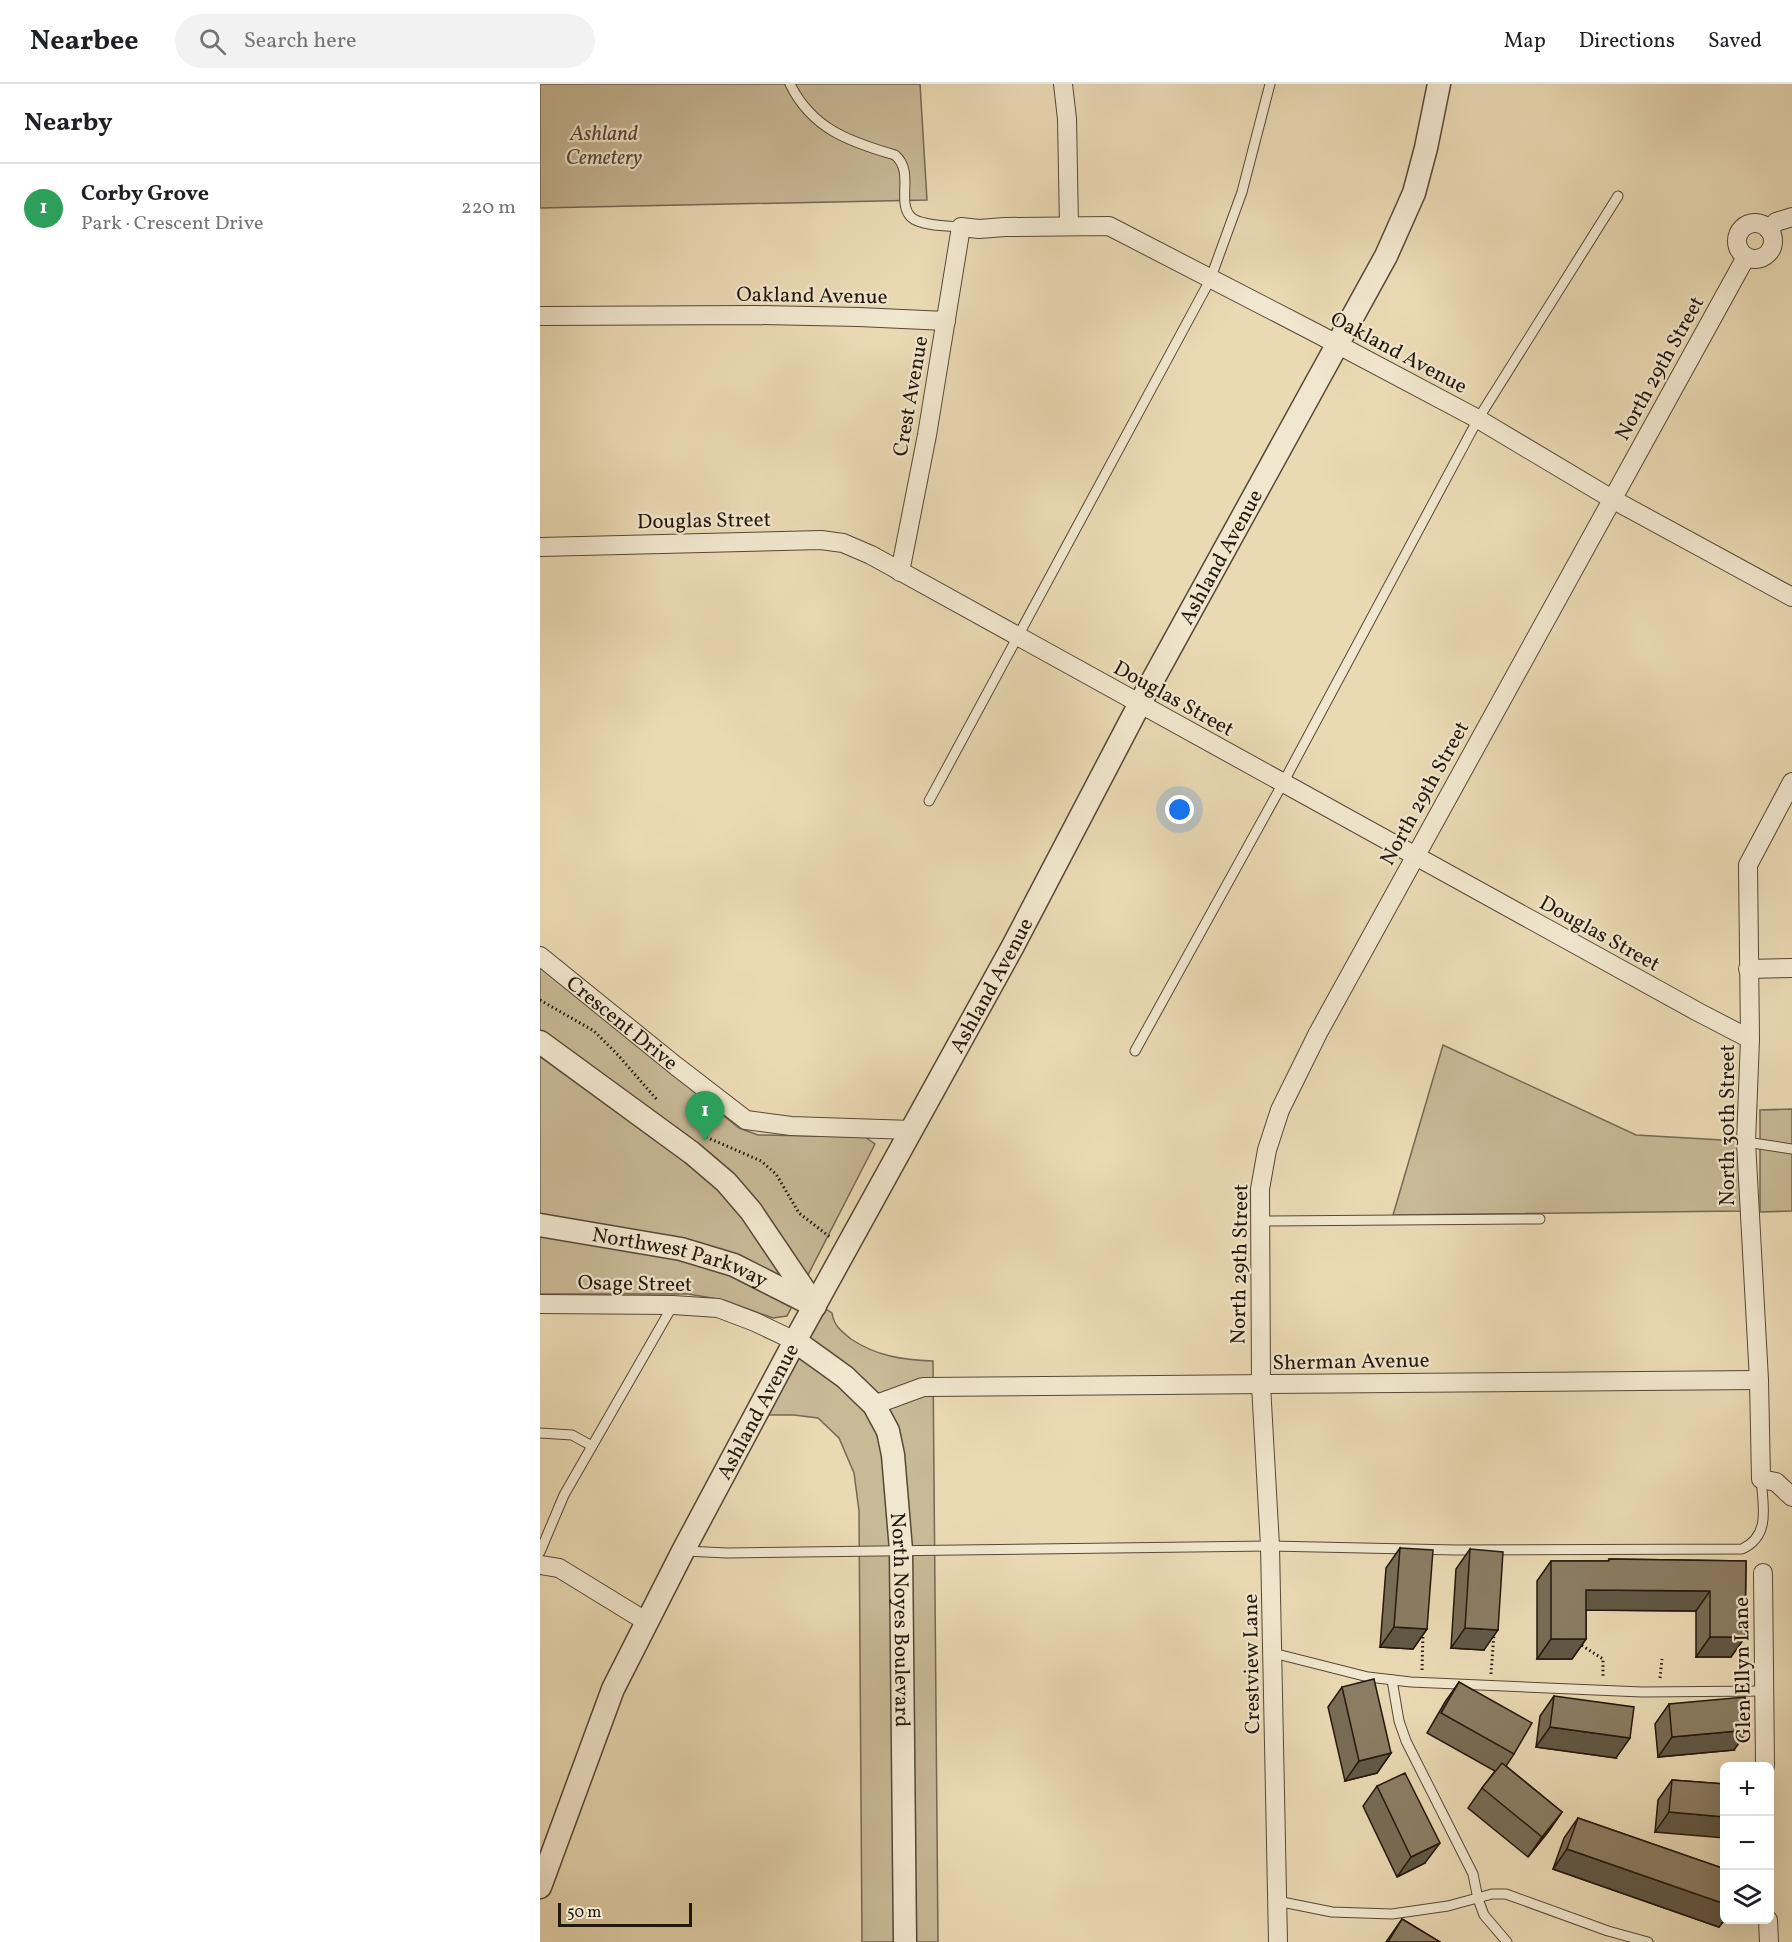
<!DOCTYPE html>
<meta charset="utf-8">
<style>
body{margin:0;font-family:Vollkorn,serif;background:#f2f2f2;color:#202124}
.controls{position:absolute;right:18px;bottom:18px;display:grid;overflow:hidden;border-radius:9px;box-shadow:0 6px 24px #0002}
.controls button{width:54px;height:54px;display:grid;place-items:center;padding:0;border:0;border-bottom:2px solid #e0e0e0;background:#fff;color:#202124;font:30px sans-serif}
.scale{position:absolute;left:18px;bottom:15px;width:134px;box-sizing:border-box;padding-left:6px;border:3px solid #24180c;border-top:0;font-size:16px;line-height:21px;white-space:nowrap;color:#24180c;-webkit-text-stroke:4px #f1e7ce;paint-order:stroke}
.you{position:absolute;left:640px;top:726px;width:21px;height:21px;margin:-15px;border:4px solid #fff;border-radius:50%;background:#1a73e8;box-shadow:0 0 0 9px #1a73e833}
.badge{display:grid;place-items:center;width:39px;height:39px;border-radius:50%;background:#8f2418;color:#fff;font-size:20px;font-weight:700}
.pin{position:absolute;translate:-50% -50px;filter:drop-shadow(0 2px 3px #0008)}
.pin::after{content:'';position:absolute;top:32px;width:21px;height:18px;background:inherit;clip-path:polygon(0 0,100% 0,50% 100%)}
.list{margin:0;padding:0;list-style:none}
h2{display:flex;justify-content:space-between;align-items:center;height:78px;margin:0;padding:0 24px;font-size:26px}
h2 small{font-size:20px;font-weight:400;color:#757577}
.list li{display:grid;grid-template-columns:39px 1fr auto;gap:18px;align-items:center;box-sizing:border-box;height:90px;padding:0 24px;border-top:2px solid #e0e0e0}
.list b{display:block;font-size:22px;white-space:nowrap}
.list p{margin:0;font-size:20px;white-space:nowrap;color:#757577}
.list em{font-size:20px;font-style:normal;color:#757577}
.icon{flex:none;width:33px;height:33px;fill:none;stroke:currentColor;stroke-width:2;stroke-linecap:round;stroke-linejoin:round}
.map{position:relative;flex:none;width:1252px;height:1858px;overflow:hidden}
header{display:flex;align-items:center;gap:36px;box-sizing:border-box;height:84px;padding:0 30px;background:#fff;border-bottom:2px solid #e0e0e0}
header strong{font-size:28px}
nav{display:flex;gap:33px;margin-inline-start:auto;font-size:21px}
.search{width:420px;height:54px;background:#f2f2f2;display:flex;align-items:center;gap:15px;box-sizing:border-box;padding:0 21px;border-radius:33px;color:#757577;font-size:22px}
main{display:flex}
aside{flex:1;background:#fff}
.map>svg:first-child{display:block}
</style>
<header>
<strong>Nearbee</strong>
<div class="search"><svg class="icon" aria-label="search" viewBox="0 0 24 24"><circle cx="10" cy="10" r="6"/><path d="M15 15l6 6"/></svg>Search here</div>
<nav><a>Map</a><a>Directions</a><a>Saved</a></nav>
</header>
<main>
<aside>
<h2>Nearby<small></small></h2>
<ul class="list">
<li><span class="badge" style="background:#2e9e5b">1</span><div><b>Corby Grove</b><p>Park · Crescent Drive</p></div><em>220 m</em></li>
</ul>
</aside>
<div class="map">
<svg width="1252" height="1858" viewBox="0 0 1252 1858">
<rect width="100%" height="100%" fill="#eadab4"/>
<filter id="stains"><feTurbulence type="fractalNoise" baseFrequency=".00333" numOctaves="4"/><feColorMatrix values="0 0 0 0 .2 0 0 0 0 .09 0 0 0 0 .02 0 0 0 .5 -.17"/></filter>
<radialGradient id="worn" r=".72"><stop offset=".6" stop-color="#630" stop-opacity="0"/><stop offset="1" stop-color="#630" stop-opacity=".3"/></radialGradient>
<g fill="#c8b997" stroke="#766852" stroke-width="1.5">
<polygon points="0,0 380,0 387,116 0,124"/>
<polygon points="0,883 199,1044 218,1051 325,1053 335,1060 247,1232 233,1234 184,1216 148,1210 0,1210"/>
<polygon points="903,961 1096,1051 1199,1057 1201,1127 853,1131"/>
<polygon points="1252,1025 1252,1127 1220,1128 1220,1026"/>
<path d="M286,1225L292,1229C294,1242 301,1247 311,1255C336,1272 363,1276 393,1277L398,1858H322L319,1427L314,1389L299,1354L278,1334L254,1331H226Z"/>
</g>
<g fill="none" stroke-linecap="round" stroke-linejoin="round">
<defs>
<g id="service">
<path d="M250,0C272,45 310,58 355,71C375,88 356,118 371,133C380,142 409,142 421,143"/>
<polyline points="389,717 670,196 702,108 730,0"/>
<polyline points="595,967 743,699 938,335 1078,112"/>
<polyline points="1206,1058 1252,1065"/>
<polyline points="719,1137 1000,1135"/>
<polyline points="0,1349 32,1351 52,1362"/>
<path d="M145,1467L187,1469L730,1462L916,1466L1202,1465C1231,1452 1223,1421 1221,1395"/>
<polyline points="0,1468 24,1411 133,1221"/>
<polyline points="733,1569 828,1593 871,1598 1102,1608 1224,1607"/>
<polyline points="852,1596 859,1637 866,1657 933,1790 938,1815 944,1831 967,1858"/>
<polyline points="737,1817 792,1828 852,1830 908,1822 952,1810 966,1810 1068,1847 1108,1858"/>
</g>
<g id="minor">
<polyline points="523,0 527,35 529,142"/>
<circle cx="1215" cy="157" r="18"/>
<polyline points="1229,146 1236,138 1252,133"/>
<polyline points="0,232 216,231 319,233 406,237"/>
<polyline points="0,463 281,456 303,459 331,471 1158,928 1210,955"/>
<polyline points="360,488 387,351 421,143 439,145 465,143 569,142 776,249 938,335 1072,415 1252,513"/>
<polyline points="1252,698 1208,781 1210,955 1206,1058 1219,1296 1221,1395 1236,1398 1252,1413"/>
<path id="s1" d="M0,872L136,982L206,1036L251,1042L372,1046"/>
<polyline points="1208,885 1252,884"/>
<polyline points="0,1220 133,1221 178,1224 215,1238 255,1257"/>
<polyline points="334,1321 383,1303 1219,1296"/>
<polyline points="0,1481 19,1484 107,1538"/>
<polyline points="1223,1489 1225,1682"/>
<polyline points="1228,1836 1229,1858"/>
<polyline points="738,1858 730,1462 721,1301 720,1105 727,1066 740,1026 778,949 1206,173"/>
</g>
<g id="tertiary">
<polyline points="0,958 152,1069 186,1098 211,1127 275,1222"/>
<path id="s2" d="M0,1141L141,1165L194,1181L271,1220"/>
<path id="s3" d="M255,1257L305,1293L334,1321L348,1347L353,1371L361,1466L365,1858"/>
<path id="s4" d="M0,1803L73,1605L143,1467L255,1257L473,862L599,621L846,172L874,109L886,64L899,0"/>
</g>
</defs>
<use href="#service" stroke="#564836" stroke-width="11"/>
<use href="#minor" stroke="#564836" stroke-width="20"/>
<use href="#tertiary" stroke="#564836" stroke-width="25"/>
<g stroke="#24180c" stroke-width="3" stroke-dasharray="1.5 3" stroke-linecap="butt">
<polyline points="0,916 54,947 78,971 118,1017"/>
<polyline points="166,1053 221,1077 236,1090 259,1129 290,1153"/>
<polyline points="1038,1559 1063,1575 1063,1593"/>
<polyline points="882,1586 883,1548"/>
<polyline points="951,1590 954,1549"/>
<polyline points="1120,1594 1122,1575"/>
</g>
<use href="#service" stroke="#f1e7ce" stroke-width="9"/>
<use href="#minor" stroke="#f1e7ce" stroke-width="18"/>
<use href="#tertiary" stroke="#f1e7ce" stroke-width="22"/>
</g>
<g fill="#786c55" stroke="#24180c" stroke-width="1.5">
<polygon points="860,1464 887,1545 873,1565 840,1563 846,1484"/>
<polygon points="930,1465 944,1566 911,1564 916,1485"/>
<polygon points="1069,1475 1206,1477 1205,1553 1191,1573 1156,1573 1156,1527 1046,1526 1046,1555 1032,1575 997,1575 997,1497 1011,1477 1068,1477"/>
<polygon points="919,1598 974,1670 966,1682 1022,1728 1008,1748 988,1773 928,1724 942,1704 955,1687 887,1649 905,1618"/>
<polygon points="802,1603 851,1669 837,1689 805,1697 788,1623"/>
<polygon points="1014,1612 1076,1674 996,1663 1000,1632"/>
<polygon points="1129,1620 1194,1666 1118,1673 1115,1640"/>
<polygon points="1132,1696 1185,1700 1115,1748 1118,1716"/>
<polygon points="837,1702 885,1779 857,1793 823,1722"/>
<polygon points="1038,1734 1185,1785 1185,1835 1179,1843 1013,1785 1024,1754"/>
<polygon points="862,1835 900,1858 846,1858"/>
</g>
<g fill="#615845" stroke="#24180c" stroke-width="1.5">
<polygon points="1046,1506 1170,1507 1156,1527 1031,1526"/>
<polygon points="854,1543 887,1545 873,1565 840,1563"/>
<polygon points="925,1544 958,1546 944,1566 911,1564"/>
<polygon points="1170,1553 1205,1553 1191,1573 1156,1573"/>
<polygon points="1011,1555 1046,1555 1032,1575 997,1575"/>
<polygon points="1010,1643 1090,1654 1076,1674 996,1663"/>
<polygon points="1208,1646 1194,1666 1118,1673 1132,1653"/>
<polygon points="851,1669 837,1689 805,1697 819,1677"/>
<polygon points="1022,1728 1008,1748 988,1773 1002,1753"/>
<polygon points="1129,1728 1185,1733 1185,1754 1115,1748"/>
<polygon points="900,1759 885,1779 857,1793 871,1773"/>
<polygon points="1027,1765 1185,1820 1185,1835 1179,1843 1013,1785"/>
</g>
<g fill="#8b7d63" stroke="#24180c" stroke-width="1.5">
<polygon points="860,1464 893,1466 887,1545 854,1543"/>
<polygon points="930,1465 963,1468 958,1546 925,1544"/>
<polygon points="1069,1475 1206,1477 1205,1553 1170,1553 1170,1507 1046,1506 1046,1555 1011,1555 1011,1477 1069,1477"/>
<polygon points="834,1595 851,1669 819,1677 802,1603"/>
<polygon points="919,1598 992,1639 974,1670 901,1629"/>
<polygon points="1014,1612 1094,1623 1090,1654 1010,1643"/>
<polygon points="1205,1613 1208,1646 1132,1653 1129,1620"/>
<polygon points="962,1679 1022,1728 1002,1753 942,1704"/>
<polygon points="865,1689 900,1759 871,1773 837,1702"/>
<polygon points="1132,1696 1185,1700 1185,1733 1129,1728"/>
<polygon points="1038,1734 1185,1785 1185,1820 1027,1765"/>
<polygon points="862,1835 900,1858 848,1858"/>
</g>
<g text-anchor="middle" stroke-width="4.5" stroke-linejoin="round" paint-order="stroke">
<g font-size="21" font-style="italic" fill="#554836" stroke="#f1e7ce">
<text x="64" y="56">Ashland<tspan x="64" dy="24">Cemetery</tspan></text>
</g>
<g font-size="21" fill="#24180c" stroke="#f1e7ce">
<text transform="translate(272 211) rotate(1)" y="7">Oakland Avenue</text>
<text transform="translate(859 268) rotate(28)" y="7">Oakland Avenue</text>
<text transform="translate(1119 284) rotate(-61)" y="7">North 29th Street</text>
<text transform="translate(370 312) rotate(-80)" y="7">Crest Avenue</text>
<text transform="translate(164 436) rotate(-1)" y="7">Douglas Street</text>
<text dy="7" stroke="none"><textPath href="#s4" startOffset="1496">Ashland Avenue</textPath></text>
<text transform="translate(634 614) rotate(29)" y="7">Douglas Street</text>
<text transform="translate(884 709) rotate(-61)" y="7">North 29th Street</text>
<text transform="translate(1060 849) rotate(29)" y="7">Douglas Street</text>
<text dy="7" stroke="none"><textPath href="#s4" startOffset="1010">Ashland Avenue</textPath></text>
<text dy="7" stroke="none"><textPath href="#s1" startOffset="106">Crescent Drive</textPath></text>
<text transform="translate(1187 1041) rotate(-90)" y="7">North 30th Street</text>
<text dy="7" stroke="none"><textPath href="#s2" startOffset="144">Northwest Parkway</textPath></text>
<text transform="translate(699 1180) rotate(-89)" y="7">North 29th Street</text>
<text transform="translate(95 1199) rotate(1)" y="7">Osage Street</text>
<text transform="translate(811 1277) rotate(-1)" y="7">Sherman Avenue</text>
<text dy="7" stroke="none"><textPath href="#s4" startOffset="524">Ashland Avenue</textPath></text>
<text dy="7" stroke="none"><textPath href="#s3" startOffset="321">North Noyes Boulevard</textPath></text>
<text transform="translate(711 1580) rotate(-91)" y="7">Crestview Lane</text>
<text transform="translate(1202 1586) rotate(-91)" y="7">Glen Ellyn Lane</text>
</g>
</g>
<rect width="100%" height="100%" filter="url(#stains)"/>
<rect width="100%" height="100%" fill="url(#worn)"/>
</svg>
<div class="controls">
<button>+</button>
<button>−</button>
<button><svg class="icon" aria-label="layers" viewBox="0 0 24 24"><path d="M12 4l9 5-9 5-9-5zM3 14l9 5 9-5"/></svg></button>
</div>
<div class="scale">50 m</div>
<div class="you"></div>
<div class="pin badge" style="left:165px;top:1057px;background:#2e9e5b">1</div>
</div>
</main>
